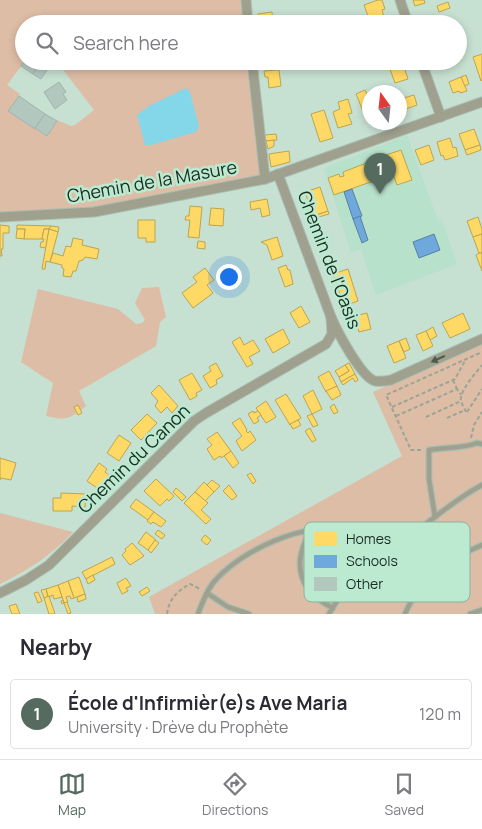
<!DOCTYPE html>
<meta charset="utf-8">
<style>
body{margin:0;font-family:Manrope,sans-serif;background:#f2f2f3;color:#2b2b33}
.compass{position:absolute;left:362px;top:85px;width:45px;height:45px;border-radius:50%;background:#fff;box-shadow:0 2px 8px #0003;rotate:345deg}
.you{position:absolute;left:228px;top:276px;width:18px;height:18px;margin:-12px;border:4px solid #fff;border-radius:50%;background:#1a73e8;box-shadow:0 0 0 8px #1a73e833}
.badge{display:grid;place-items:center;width:32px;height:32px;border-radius:50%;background:#566b5f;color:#fff;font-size:16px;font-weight:700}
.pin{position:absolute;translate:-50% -41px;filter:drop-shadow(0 1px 2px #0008)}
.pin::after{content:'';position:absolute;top:26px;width:18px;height:15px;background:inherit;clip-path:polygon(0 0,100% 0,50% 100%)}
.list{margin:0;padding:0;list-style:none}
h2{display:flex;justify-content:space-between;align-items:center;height:65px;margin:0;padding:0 20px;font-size:21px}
h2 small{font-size:16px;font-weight:400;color:#7c7c81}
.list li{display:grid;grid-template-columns:32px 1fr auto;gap:15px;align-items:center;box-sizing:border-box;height:70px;margin:0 10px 10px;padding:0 10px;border:1px solid #e1e1e2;border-radius:5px}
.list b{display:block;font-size:19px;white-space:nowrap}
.list p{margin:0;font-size:16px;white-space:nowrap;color:#7c7c81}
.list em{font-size:16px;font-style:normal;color:#7c7c81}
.icon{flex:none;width:28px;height:28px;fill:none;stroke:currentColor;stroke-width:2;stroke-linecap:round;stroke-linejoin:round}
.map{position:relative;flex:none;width:482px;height:614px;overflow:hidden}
.search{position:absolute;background:#fff;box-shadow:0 2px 8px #0003;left:15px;right:15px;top:15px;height:55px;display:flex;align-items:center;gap:12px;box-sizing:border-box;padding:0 18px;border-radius:28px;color:#7c7c81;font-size:19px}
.sheet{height:145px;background:#fff}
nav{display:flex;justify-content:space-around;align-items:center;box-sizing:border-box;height:70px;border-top:1px solid #e1e1e2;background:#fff;font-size:14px;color:#7c7c81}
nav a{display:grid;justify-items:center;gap:2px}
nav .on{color:#566b5f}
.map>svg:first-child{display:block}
</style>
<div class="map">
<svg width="482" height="614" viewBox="0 0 482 614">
<rect width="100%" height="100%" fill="#c6e0d1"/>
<polygon fill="#b7e1ca" points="407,135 438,221 442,220 457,264 376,295 361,249 351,253 324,168"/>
<g fill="#debda6">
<polygon points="0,0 246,0 248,24 24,24 25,61 7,85 20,94 11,109 48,134 57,120 71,126 75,125 94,110 60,66 60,61 252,61 265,179 128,206 0,217"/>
<path d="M159,287L166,317L160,322L156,346L79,391L86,406C70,419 66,421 46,416L53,383L21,362L38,289L118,309L136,324L142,323L145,320L135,303L142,288Z"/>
<polygon points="482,343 482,614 155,614 149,597 402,456 373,392"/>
<path d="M0,513L73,532C52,555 28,570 0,584Z"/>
</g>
<polygon fill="#84d6e9" points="186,88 190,92 199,127 196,132 151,145 145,145 137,115 149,106"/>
<g fill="#ffd966" stroke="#baa552">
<polygon points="378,0 382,0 385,9 382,10 384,17 370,22 364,5"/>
<polygon points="413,0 424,0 425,3 415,6"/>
<polygon points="448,2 450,8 439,12 437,6"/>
<polygon points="272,12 273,24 261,24 258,14"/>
<polygon points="434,15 436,23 421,24 420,20"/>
<polygon points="482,54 482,80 481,81 473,57"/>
<polygon points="396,61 404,61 405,63 403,64 408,79 395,83 388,64"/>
<polygon points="434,61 449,61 449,62 435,67"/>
<polygon points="279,70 281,86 269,88 268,77 265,77 264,71"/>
<polygon points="466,75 469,84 464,86 461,77"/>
<polygon points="461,77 467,91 460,93 459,91 453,93 449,82"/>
<polygon points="365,90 370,102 370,120 367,121 356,94"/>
<polygon points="414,95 417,105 406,109 407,111 401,113 400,99"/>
<polygon points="348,99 352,113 348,114 352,124 338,128 333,112 340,109 338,102"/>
<polygon points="324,110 333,138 320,142 311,114"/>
<polygon points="474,129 480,145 465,150 459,134"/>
<polygon points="276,134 277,140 266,141 265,135"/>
<polygon points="450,138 453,148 456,147 458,156 445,160 443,155 441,156 437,142"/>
<polygon points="274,140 274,146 268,149 266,141"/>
<polygon points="429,145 434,160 421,165 415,150"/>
<polygon points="480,145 481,150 467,155 465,150"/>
<polygon points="401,150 412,180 397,185 393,174 334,195 328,178 339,174 340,177 344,176 343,172 369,162 369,159 378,159 378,164 388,161 386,155"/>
<polygon points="289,151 290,162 271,167 269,154"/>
<polygon points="320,187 328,211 313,216 312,211 309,212 306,202 308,201 305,192"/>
<polygon points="267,199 270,215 262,217 260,208 251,210 250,202"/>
<polygon points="190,206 202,207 199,238 188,237 190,220 185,220 186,216 189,216"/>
<polygon points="211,208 224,209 223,226 209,225"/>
<polygon points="328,211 329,214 315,218 314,216"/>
<polygon points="478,217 482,229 482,234 473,237 467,221"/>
<polygon points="138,220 155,220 155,242 146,242 146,238 138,238"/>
<polygon points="0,225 9,226 9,233 3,233 3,249 1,249 2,256 0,256"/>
<polygon points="17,225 51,226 49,229 44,229 42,239 24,239 25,229 17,229"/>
<polygon points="51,226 59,227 58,232 49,229"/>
<polygon points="17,229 25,229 24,239 16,238"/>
<polygon points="44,229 49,229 46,248 40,247 41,242 43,242 44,239 42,239"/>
<polygon points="49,229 58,232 50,262 46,261 45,269 42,269"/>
<polygon points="482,234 482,253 479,253 473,237"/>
<polygon points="277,237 283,256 272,260 267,245 261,242"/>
<polygon points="73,238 83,240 82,245 99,249 97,259 85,257 83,260 79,261 76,271 73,271 71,277 63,276 64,269 62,268 62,265 50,262 53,253 63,256 66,246 71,247"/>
<polygon points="198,241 205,242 205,249 197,248"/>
<polygon points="479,253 482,253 482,271 476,255"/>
<polygon points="286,265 288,270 290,270 293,284 285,287 278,268"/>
<polygon points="205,268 214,280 207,285 213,293 193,308 182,293 197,282 193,277"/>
<polygon points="348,269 358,301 344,306 333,274"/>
<polygon points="301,306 310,322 299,328 290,313"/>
<polygon points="367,313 371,329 359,332 355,316"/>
<polygon points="463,313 470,329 450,338 442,323"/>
<polygon points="433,327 437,336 430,340 426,331"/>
<polygon points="283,329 290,343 273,353 265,339"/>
<polygon points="426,331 433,346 423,351 416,335"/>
<polygon points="240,337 244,345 253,340 260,351 249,357 253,364 247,367 232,342"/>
<polygon points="406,338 410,349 404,352 399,341"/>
<polygon points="399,341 406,358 394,363 387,346"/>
<polygon points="216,363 223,376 216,380 217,384 210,388 203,376 211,371 209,367"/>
<polygon points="349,363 355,374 341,382 339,377 349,371 345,365"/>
<polygon points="345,365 349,371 339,377 335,371"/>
<polygon points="329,371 337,386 326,392 318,377"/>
<polygon points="192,373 202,390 196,393 197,396 190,400 179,380"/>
<polygon points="355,374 358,380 355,382 353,378 343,385 341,382"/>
<polygon points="159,385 178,406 172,413 167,407 161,413 155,406 158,401 151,393"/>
<polygon points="337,386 341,395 332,400 326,391"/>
<polygon points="313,390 322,409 312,414 303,396"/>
<polygon points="286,394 301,418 290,425 275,400"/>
<polygon points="266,401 276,417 266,423 256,408"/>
<polygon points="334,404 338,412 334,414 330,407"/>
<polygon points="78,405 82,413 78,415 74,407"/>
<polygon points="253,411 254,413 258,411 261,415 257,418 259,421 254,424 248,414"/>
<polygon points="147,414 157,423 141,440 131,430"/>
<polygon points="312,414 318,425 313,427 307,416"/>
<polygon points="240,418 247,430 246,431 248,433 250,431 256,440 242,451 236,441 242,436 232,423"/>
<polygon points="298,420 301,425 293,429 290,424"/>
<polygon points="310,428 316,440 312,442 305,431"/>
<polygon points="217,432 231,451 221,458 220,456 214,460 207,449 212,445 207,439"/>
<polygon points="119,435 131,443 119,461 107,453"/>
<polygon points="231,451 239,463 233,468 224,456"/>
<polygon points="0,458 16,463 11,480 1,478 0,480"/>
<polygon points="99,463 107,469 105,472 111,477 107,482 106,481 100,490 87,481"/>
<polygon points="251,473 256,481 253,484 247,475"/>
<polygon points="156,479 174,496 169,501 167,499 160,506 144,491"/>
<polygon points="212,480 220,486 214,492 207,485"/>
<polygon points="204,482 214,492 205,501 195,492"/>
<polygon points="229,485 237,496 232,500 223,491"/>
<polygon points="176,488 186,497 182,501 173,492"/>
<polygon points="195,492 208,503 201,510 211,519 206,524 184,503"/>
<polygon points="61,493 86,494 85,507 72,506 72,511 53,511 53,498 61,498"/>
<polygon points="136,499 154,512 148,520 130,507"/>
<polygon points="154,512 166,521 161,527 153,522 151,524 147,521"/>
<polygon points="158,530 165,535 162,539 155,534"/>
<polygon points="146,532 156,540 148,550 138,543"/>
<polygon points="205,535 211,540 207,545 201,540"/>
<polygon points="155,540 159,543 151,553 148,550"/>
<polygon points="132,543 144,556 130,565 122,555 126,551 125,549"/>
<polygon points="112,557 115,564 86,579 82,572"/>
<polygon points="93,575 95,580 88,584 86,579"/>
<polygon points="79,577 85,594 74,598 68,581"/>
<polygon points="126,578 131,586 126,588 128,591 122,594 117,583"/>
<polygon points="68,581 74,598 71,599 70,596 66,597 68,602 64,603 58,585"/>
<polygon points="58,585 62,597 54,599 53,595 48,597 46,589"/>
<polygon points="147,587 150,591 142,596 139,592"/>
<polygon points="46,589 48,597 44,598 41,590"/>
<polygon points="38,592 42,601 38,603 34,593"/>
<polygon points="85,594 86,599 78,602 77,597"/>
<polygon points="49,596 55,614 49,614 48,611 44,598"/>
<polygon points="63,600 64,603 67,602 71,613 68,614 64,603 62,604 61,601"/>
<polygon points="16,604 20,614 12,614 9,606"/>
</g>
<g fill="#6fa8dc" stroke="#5683a4">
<polygon points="352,189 362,216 353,219 344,192"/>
<polygon points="360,216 368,240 362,243 353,219"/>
<polygon points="434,234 440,250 419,258 413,242"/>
</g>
<g fill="#b2c8bf" stroke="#a0b5ad">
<polygon points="25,61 48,61 44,68 39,65 33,74 21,66"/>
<polygon points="39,65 47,70 41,79 33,74"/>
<polygon points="59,82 66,92 63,94 67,100 55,109 44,92"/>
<polygon points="19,96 45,114 35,129 8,111"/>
<polygon points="45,114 57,121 47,136 35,128"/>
</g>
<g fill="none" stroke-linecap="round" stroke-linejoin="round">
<defs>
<g id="service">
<path d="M435,517L429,479V450C445,447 461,449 477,443L482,444"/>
<path d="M309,531C306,541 300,551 300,562C299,584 314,599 333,608"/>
<polyline points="207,593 228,607 249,614"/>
<path d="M198,614C202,603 206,592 213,583C238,552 305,520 344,531C359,535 372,545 383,554"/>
<path d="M329,614C349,576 386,554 418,530C439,514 459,497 482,485"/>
<path d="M405,614C423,572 442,563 482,545"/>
<polyline points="470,614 482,610"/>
</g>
<g id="minor">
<polyline points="246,0 248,24"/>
<polyline points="400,0 408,24"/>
<polyline points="252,61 265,179"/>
<polyline points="421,61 441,117"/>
<path d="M278,174L331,317C337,331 361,377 375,381C381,382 386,381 391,380L482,339"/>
<polyline points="0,217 94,212 265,179 482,102"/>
<polyline points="0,593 26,580 49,565 194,421 206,413 326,344 332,334 331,317"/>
</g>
</defs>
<use href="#service" stroke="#a9bdb2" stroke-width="7"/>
<use href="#minor" stroke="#a9bdb2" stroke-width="11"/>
<g stroke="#9ca496" stroke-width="2" stroke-dasharray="4 2.5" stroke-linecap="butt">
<polyline points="453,380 457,389"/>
<polyline points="392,407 455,379 466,359"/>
<path d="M466,412C465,409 462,405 461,401C459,391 476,373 482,365"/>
<polyline points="467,412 482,389"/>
<polyline points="396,416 457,389 461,395"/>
<polyline points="426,417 461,401"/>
<polyline points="447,418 465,410"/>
<polyline points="471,438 474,425 482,412"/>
<polyline points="421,450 411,450 386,395 482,352"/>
<path d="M167,614C169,599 177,591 190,584L200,589"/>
</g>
<use href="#service" stroke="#9fa08d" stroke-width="4.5"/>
<use href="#minor" stroke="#9fa08d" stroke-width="9"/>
</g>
<defs><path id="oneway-solid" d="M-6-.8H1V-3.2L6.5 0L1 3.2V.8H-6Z" transform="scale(1.25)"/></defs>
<use fill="#4f5a4d" href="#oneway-solid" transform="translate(438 359) rotate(156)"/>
<g text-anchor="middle" stroke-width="5" stroke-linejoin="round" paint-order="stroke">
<g font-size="18" fill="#1a2c22" stroke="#bbead0">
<text transform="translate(152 182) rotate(-10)" y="6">Chemin de la Masure</text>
<text transform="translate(329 260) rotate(69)" y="6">Chemin de l'Oasis</text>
<text transform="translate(134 459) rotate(-44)" y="6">Chemin du Canon</text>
</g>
</g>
<rect x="304" y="522" width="166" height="80" rx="8" fill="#bbead0" stroke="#8bb19c" stroke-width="1"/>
<rect x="314" y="532" width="23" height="14" fill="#ffd966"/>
<rect x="314" y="555" width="23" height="13" fill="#6fa8dc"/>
<rect x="314" y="577" width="23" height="14" fill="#b2c8bf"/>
<g font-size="14" fill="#1a2c22">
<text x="346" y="544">Homes</text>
<text x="346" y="566">Schools</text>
<text x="346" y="589">Other</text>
</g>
</svg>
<svg class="compass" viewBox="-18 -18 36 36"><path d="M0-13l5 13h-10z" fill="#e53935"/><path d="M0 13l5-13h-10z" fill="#7c7c81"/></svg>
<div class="you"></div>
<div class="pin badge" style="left:380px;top:194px">1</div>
<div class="search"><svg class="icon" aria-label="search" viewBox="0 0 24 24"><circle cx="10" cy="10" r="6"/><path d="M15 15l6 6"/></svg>Search here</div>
</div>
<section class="sheet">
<h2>Nearby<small></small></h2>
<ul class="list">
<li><span class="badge">1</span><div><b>École d'Infirmièr(e)s Ave Maria</b><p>University · Drève du Prophète</p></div><em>120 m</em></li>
</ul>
</section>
<nav>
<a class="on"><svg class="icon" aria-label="map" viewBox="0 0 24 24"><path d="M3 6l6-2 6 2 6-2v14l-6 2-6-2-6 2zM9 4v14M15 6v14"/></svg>Map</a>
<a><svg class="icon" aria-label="directions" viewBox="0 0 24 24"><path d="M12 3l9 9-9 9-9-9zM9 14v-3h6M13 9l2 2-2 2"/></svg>Directions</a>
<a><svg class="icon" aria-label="saved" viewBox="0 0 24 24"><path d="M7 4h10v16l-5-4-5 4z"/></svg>Saved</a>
</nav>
